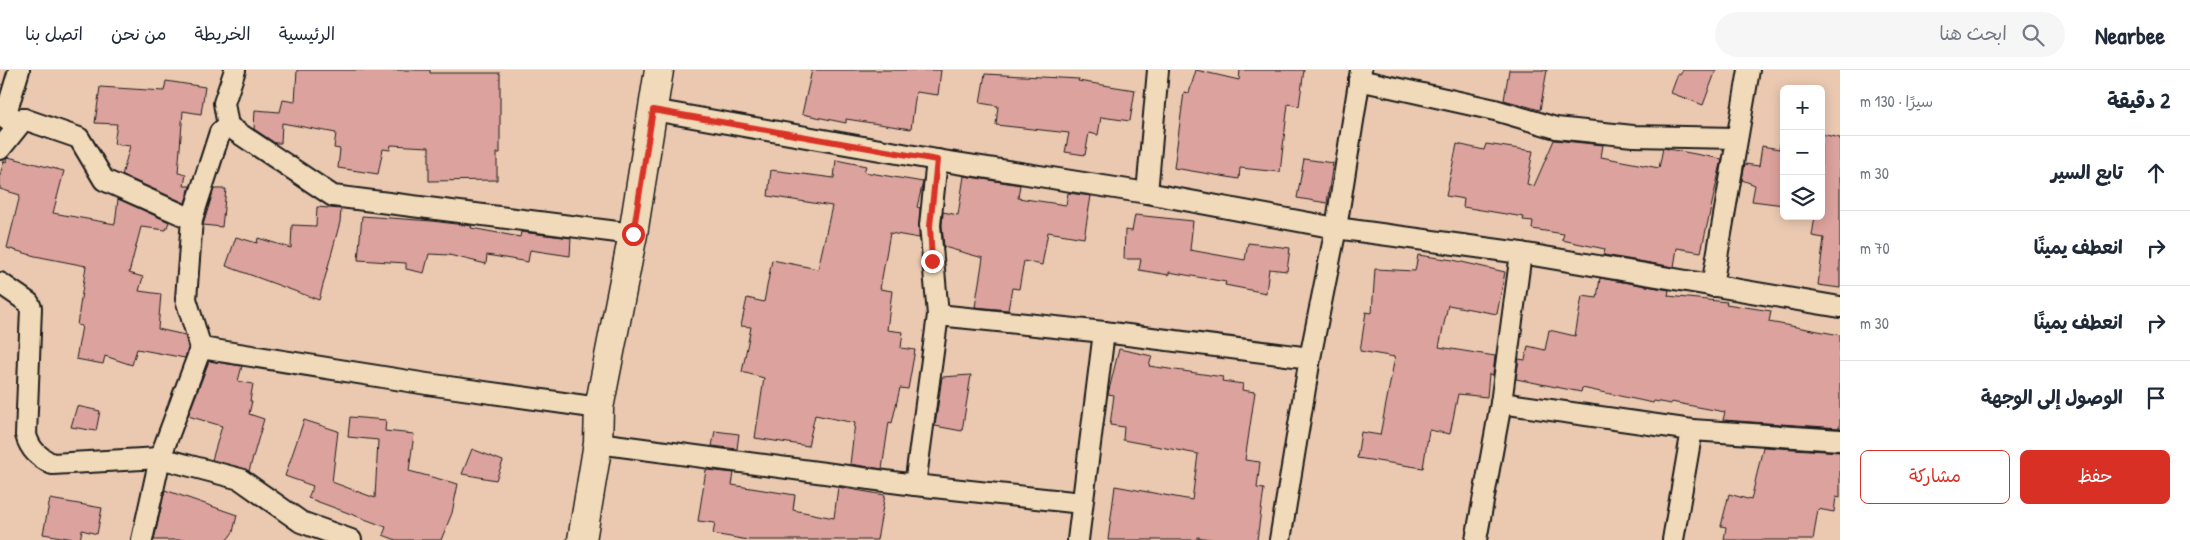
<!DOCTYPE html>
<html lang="ar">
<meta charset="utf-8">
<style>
body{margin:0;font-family:"Patrick Hand","Playpen Sans Arabic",sans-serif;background:#f6f6f7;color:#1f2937;direction:rtl}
.controls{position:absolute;right:15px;top:15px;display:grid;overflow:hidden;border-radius:8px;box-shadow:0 2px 12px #0003}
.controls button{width:45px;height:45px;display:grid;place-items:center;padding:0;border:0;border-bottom:1px solid #e0e1e3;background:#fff;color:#1f2937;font:25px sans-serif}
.stop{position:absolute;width:15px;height:15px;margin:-11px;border:4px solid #d93025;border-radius:50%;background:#fff}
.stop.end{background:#d93025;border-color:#fff;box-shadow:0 1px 5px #0008}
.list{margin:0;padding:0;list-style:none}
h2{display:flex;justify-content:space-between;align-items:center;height:65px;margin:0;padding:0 20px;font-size:21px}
h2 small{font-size:16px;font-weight:400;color:#747a83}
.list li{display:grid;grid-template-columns:32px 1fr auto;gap:15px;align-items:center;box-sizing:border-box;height:75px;padding:0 20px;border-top:1px solid #e0e1e3}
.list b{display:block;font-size:19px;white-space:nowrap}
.list em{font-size:16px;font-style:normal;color:#747a83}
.actions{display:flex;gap:10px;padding:15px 20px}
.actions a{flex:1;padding:11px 0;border:1px solid #d93025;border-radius:8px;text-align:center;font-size:18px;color:#d93025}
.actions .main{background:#d93025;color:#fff}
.icon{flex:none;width:28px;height:28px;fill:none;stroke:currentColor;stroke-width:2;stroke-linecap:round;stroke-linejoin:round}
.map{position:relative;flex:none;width:1840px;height:470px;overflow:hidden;direction:ltr}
header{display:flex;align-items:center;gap:30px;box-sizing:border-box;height:70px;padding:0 25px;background:#fff;border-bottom:1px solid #e0e1e3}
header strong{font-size:24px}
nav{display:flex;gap:28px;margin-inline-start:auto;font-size:18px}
.search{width:350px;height:45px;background:#f6f6f7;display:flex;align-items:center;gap:12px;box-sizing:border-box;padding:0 18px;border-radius:28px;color:#747a83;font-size:19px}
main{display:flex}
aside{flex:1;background:#fff}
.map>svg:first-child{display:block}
</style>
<header>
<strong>Nearbee</strong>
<div class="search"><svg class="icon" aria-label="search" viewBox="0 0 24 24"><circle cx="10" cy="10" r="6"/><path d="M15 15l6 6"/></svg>ابحث هنا</div>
<nav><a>الرئيسية</a><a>الخريطة</a><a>من نحن</a><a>اتصل بنا</a></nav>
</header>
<main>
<aside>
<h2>2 دقيقة<small>سيرًا · 130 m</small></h2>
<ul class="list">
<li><svg class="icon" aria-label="ahead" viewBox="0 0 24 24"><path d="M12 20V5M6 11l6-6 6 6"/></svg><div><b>تابع السير</b></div><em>30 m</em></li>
<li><svg class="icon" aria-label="right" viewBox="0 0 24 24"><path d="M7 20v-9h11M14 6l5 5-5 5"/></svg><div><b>انعطف يمينًا</b></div><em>70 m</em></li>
<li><svg class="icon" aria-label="right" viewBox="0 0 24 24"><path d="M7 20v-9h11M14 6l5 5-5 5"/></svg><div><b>انعطف يمينًا</b></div><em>30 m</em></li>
<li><svg class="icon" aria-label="arrive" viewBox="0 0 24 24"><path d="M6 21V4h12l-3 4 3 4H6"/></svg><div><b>الوصول إلى الوجهة</b></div></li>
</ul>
<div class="actions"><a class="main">حفظ</a><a>مشاركة</a></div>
</aside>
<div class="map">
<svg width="1840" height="470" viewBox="0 0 1840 470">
<rect width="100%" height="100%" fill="#ebc9b1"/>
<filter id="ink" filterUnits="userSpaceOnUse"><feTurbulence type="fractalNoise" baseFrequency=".02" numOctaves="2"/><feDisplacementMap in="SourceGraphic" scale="10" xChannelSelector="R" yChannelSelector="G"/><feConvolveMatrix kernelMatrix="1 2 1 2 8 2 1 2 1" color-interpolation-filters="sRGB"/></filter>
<g filter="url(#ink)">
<g fill="#dca29d" stroke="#1c1c1c">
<polygon points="297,0 430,0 430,3 500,3 500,83 497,83 497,110 429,111 429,77 391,75 390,80 383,79 378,104 338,98 340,79 334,78 336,63 282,53 281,73 275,73 254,59 255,40 280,42 283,30 295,32"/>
<polygon points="812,0 941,0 938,25 916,22 911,59 846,49 846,53 802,44"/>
<polygon points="1196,0 1239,10 1240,0 1304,0 1299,36 1288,34 1280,102 1240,98 1239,109 1174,98 1184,22 1189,23"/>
<polygon points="1509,0 1547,0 1540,40 1504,30"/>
<polygon points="1683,0 1716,0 1703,35 1671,23 1678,4 1680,5"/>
<polygon points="985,4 1079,9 1078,11 1135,20 1130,51 1101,47 1098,65 1089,63 1085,85 1065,82 1069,63 996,55 998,36 980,33"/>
<polygon points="166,11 205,17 201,44 183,41 178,103 186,104 184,116 190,116 185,133 122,105 130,76 114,74 117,54 95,53 100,17 164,21"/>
<polygon points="1784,57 1784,135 1752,131 1755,115 1742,110 1745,94 1759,96 1762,76 1779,79"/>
<polygon points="1821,64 1840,68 1840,218 1818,215 1824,168 1812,166 1815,146 1821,146"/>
<polygon points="1554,70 1603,75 1601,87 1659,98 1663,78 1722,89 1701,182 1677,178 1674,197 1604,185 1605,179 1562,170 1564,164 1532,159 1533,151 1523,150 1524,147 1463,137 1464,129 1446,126 1457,74 1484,80 1486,74 1533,81 1527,114 1534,116"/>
<polygon points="8,87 64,101 53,143 115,154 118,129 169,152 166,160 141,157 129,203 143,207 139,221 161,224 158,259 185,265 188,278 185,288 137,279 132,295 105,286 103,294 76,289 82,256 77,255 86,196 35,186 7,178 20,125 0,119 0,105 4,91 6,92"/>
<polygon points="1304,89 1333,93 1327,133 1297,128"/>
<polygon points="836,90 866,96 864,102 923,112 917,137 920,138 919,168 890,163 880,219 892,221 887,260 903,262 901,278 915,280 908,319 900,318 892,353 889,352 882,399 850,394 855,353 815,345 808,376 755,368 764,308 742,302 751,257 741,256 747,228 764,232 772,190 818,199 832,136 768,126 771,100 834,108"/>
<polygon points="964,106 1020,115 1018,128 1066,135 1068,123 1091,126 1084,168 1048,162 1042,195 1024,191 1019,219 1012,218 1008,240 975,237 983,188 944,177 942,155 943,142 958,145"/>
<polygon points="214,119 226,119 222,157 203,155"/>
<polygon points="317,137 341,139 340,152 319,230 226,196 236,167 257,173 258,168 291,178 292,155 316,156"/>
<polygon points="1135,145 1193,151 1190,180 1245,190 1248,173 1290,178 1287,201 1269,199 1266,223 1225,215 1226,212 1169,202 1169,205 1139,200 1141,189 1124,189 1125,160 1132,161"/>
<polygon points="362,146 432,151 472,156 471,158 520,167 521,162 571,168 570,186 530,180 528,192 487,185 486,194 449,185 429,184 424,203 406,199 406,193 358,190"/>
<polygon points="1418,185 1453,190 1505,202 1497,244 1448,235 1439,277 1495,286 1493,305 1489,304 1487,327 1458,324 1450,364 1429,360 1423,398 1357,388 1361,362 1380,365 1395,287 1360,281 1366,242 1372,243 1375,199 1415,201"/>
<polygon points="1600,208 1669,220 1668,226 1727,232 1726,234 1771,241 1769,252 1840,265 1840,358 1723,350 1725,342 1671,332 1671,334 1654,331 1653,333 1582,318 1581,322 1516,309 1519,289 1525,290 1528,276 1545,280 1549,260 1575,266 1582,226 1597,228"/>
<polygon points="1119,279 1152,286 1149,296 1223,307 1222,311 1243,314 1242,320 1255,322 1245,390 1260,392 1257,418 1264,419 1257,470 1216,470 1197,467 1197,470 1108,470 1115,416 1192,430 1198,384 1123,370 1124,357 1110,355 1114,325 1108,324"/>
<polygon points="209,291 242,296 238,311 253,314 250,331 252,331 249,344 264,349 249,401 212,390 222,356 188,346"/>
<polygon points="971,305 962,361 935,356 942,307"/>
<polygon points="77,336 100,341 96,361 71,357"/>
<polygon points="350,347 386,350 385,361 414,364 409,401 458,414 452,443 441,470 396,470 383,465 386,457 308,428 313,416 285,406 304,350 338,361 332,412 375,428 378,370 348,367"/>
<polygon points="715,361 739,364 737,379 712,376"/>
<polygon points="1763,377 1840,382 1840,428 1836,427 1834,442 1818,439 1813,470 1724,470 1726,457 1721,456 1729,424 1751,430"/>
<polygon points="472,379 503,391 496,410 462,404"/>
<polygon points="706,400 734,403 732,415 795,425 793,440 834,448 838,417 885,425 877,470 748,470 713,464 715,453 698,451"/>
<polygon points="165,420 237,445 233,462 227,470 154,470"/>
<polygon points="50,429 102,438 97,464 82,460 80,470 43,464"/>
</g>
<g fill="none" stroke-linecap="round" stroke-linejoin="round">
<defs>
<g id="street">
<polyline points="19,0 7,40 7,50 24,49 79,68 104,110 192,149"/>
<polyline points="1359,10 1495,40 1556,58 1633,66 1737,68"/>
<polyline points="653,40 937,90 1147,123 1336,158 1521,183 1840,237"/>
<polyline points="228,56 333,126 633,164"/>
<polyline points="0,79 24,49"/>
<polyline points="1147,123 1158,0"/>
<path d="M0,213L29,233L31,238L26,365C30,380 39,387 52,394L160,388L240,409L301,452L351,470"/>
<polyline points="1712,216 1749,0"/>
<polyline points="938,245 1104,262 1310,288"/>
<polyline points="201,278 186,229 192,149 220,62 228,56 224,33 235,0"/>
<polyline points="1501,333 1692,360 1840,370"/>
<polyline points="598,373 915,415 1082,433"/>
<polyline points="915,415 938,245 930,155 937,90"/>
<polyline points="142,470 160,388 201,278 427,314 599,338"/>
<polyline points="1078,470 1104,262"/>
<polyline points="1280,470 1310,288 1336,158 1361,0"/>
<polyline points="1476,470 1501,333 1521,183"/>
<polyline points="1673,470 1692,360"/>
</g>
<polyline id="secondary" points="582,470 598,373 599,338 633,164 659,0"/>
</defs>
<use href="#street" stroke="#1c1c1c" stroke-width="24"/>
<use href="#secondary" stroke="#1c1c1c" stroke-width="31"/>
<use href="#street" stroke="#f1dab9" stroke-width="20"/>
<use href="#secondary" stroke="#f1dab9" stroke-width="28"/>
</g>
</g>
<g fill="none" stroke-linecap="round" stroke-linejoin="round" filter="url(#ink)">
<polyline stroke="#d93025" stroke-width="6" points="633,164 653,40 937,90 930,156 932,191"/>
</g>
</svg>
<div class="controls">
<button>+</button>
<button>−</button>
<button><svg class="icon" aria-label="layers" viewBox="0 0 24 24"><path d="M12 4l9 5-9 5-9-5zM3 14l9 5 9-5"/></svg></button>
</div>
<div class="stop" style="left:633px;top:164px"></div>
<div class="stop end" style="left:932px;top:191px"></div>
</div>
</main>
